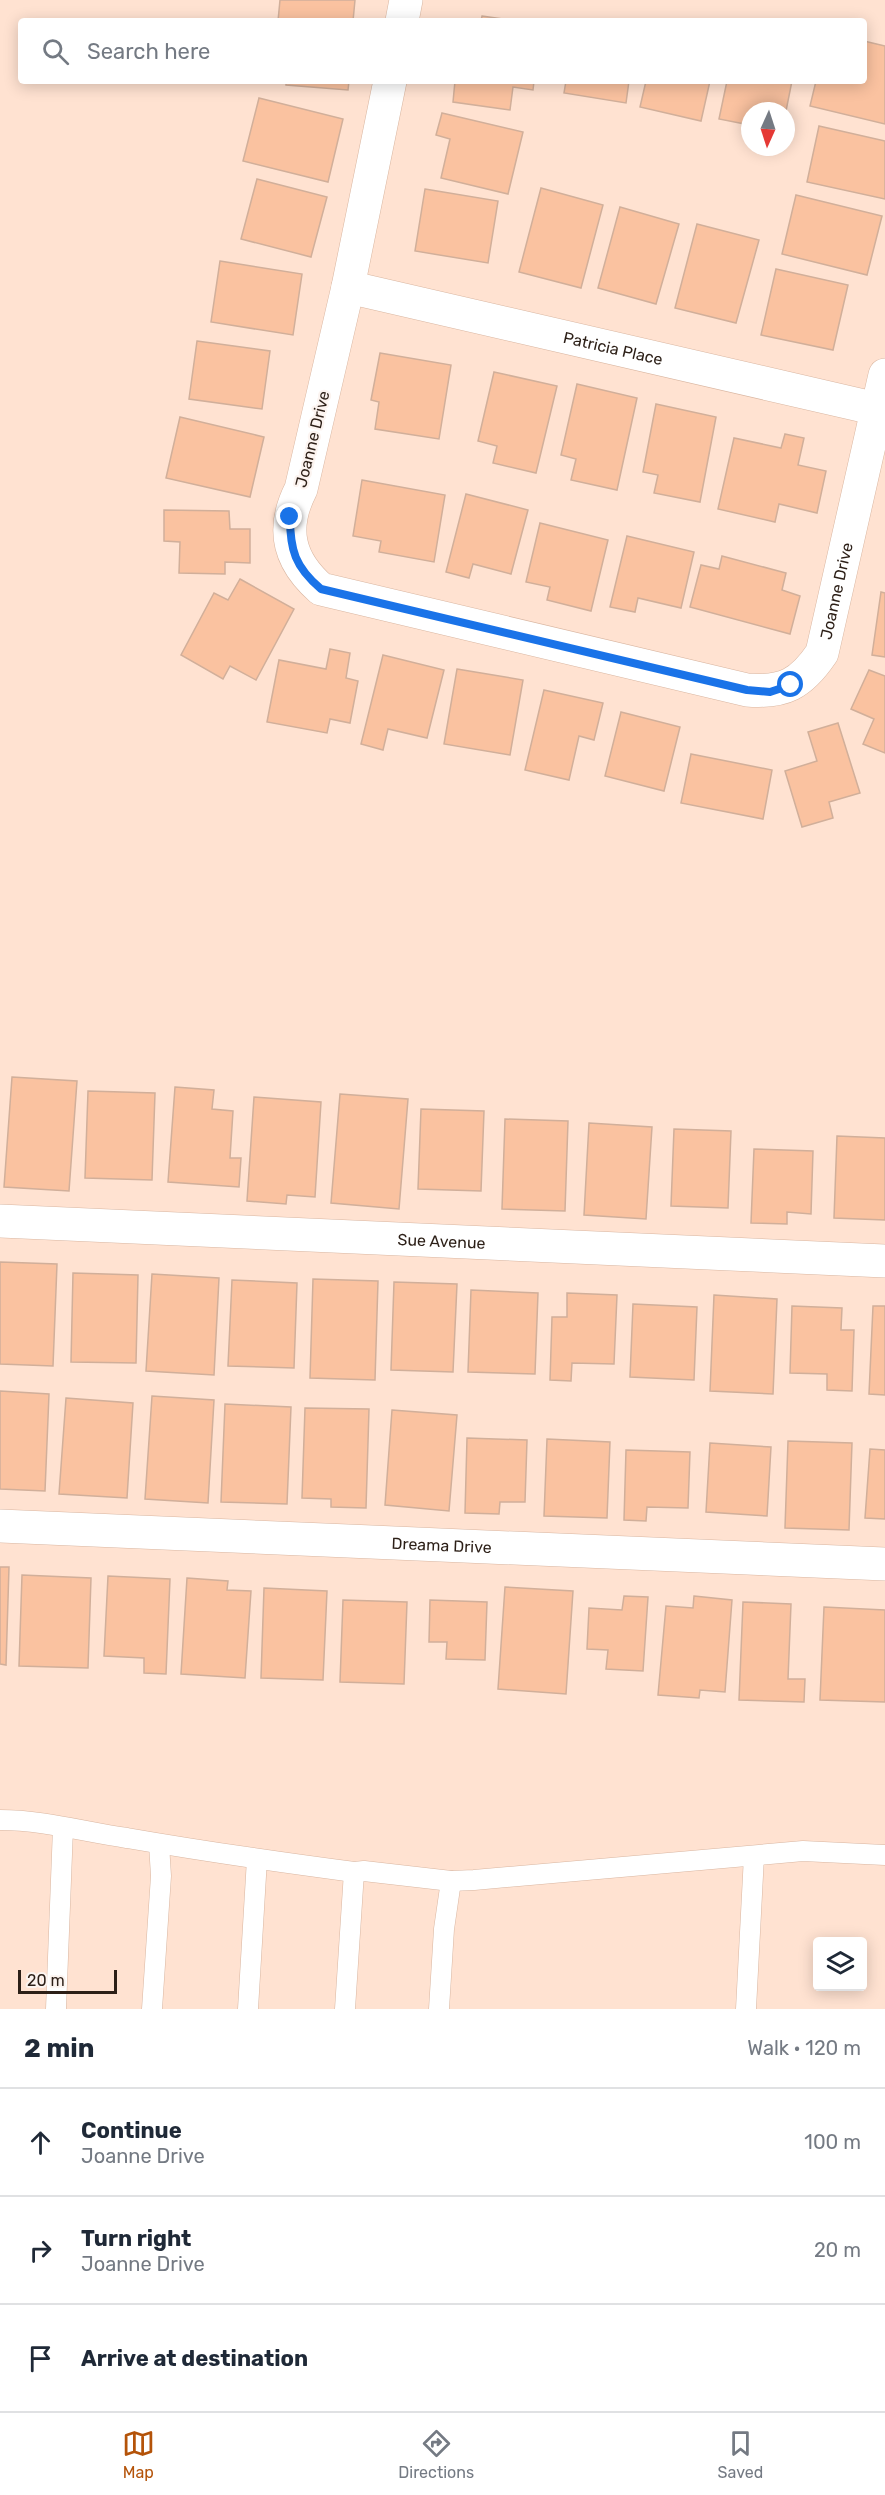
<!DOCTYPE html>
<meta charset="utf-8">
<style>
body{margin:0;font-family:Rubik,sans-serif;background:#f2f2f3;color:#1f2937}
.controls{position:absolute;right:18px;bottom:18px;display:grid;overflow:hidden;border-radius:6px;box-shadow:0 3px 15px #0003}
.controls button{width:54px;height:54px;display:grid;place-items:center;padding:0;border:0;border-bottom:2px solid #e0e1e3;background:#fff;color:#1f2937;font:30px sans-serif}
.compass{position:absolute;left:741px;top:102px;width:54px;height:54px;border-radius:50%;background:#fff;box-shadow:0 3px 15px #0003;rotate:183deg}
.scale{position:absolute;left:18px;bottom:15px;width:99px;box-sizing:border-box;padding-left:6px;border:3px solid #2c1f17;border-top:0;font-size:16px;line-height:21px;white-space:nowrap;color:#2c1f17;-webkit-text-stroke:4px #fcf4f0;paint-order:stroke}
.stop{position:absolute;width:18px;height:18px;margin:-14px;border:4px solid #1a73e8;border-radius:50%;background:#fff}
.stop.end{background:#1a73e8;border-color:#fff;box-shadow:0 2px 6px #0008}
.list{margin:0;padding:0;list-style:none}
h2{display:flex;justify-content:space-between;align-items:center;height:78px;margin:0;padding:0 24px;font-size:26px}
h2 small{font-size:20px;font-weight:400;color:#747a83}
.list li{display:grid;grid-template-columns:39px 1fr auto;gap:18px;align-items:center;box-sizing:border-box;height:108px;padding:0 24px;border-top:2px solid #e0e1e3}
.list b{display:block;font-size:22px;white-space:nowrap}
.list p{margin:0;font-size:20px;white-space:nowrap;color:#747a83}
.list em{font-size:20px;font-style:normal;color:#747a83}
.icon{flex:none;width:33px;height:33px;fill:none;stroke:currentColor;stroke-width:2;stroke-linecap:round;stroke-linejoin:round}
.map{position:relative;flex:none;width:885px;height:2009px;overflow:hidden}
.search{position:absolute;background:#fff;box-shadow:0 3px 15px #0003;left:18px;right:18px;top:18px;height:66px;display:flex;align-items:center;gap:15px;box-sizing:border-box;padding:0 21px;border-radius:6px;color:#747a83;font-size:22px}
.sheet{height:402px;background:#fff}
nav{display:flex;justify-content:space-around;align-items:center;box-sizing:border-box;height:84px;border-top:2px solid #e0e1e3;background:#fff;font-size:16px;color:#747a83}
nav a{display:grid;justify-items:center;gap:3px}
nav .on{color:#b45309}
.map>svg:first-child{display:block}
</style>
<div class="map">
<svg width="885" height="2009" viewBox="0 0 885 2009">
<rect width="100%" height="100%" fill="#ffe2d1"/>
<g fill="#fac2a0" stroke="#d1af9a" stroke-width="1.5">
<polygon points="280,0 355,0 353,21 278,21"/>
<polygon points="482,16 518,21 481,21"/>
<polygon points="864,41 885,46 885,124 810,106 816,81 864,81"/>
<polygon points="286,81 349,81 348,90 286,85"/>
<polygon points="455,81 534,81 533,90 513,87 510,110 453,102"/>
<polygon points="566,81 629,81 626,103 564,93"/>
<polygon points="646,81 710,81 701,121 640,107"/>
<polygon points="727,81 792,81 786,111 750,111 750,125 719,119"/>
<polygon points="259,98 343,119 328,182 243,161"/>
<polygon points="442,113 523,132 508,194 441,178 450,139 436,135"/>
<polygon points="819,126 885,141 885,199 807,182"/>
<polygon points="257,179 327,197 311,257 241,239"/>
<polygon points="541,188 603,205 581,288 519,272"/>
<polygon points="425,189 498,201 488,263 415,251"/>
<polygon points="796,195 882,216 867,275 782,254"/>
<polygon points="620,207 679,224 656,304 598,288"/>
<polygon points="697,224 759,240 736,323 675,308"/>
<polygon points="220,261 302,274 293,335 211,322"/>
<polygon points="776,269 848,285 833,350 761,335"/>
<polygon points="197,341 270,351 262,409 189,399"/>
<polygon points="380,353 451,365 439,439 375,429 379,402 371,400"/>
<polygon points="494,372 557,386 536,473 493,463 497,446 478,441"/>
<polygon points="577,384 637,398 617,490 571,480 576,459 561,455"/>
<polygon points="656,404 716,417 700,502 654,493 658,475 643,472"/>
<polygon points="180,417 264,437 250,497 166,478"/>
<polygon points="785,434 804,438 798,465 826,471 817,513 779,504 775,522 718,509 734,438 781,448"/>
<polygon points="362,480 445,495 434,562 379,552 381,541 353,536"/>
<polygon points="466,494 528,510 511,574 473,564 469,578 446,572"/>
<polygon points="164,510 229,511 230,529 250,529 250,563 225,562 225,574 179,573 180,542 164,541"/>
<polygon points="540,523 608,540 591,611 547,600 550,587 526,582"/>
<polygon points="627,536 694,552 681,608 638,598 635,612 610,607"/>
<polygon points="722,556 786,573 782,590 800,596 790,634 690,607 701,565 719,569"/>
<polygon points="240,579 294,609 256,680 230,666 223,679 181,655 214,593 228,600"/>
<polygon points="881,592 885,593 885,657 872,655"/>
<polygon points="330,649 350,653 346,678 358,681 350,723 330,719 327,733 267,722 279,660 326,669"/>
<polygon points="383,655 444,670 427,738 388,729 383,750 361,744"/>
<polygon points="457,669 523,680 510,755 444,744"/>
<polygon points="869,670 885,676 885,753 863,744 874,719 851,709"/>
<polygon points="544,690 603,703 594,740 579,736 569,780 525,770"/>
<polygon points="621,712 680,727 664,791 605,776"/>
<polygon points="838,723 860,793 829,802 833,818 802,827 785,771 817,761 808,732"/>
<polygon points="691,754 772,770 763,819 681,803"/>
<polygon points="12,1077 77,1081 69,1191 4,1187"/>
<polygon points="175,1087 214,1090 212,1109 233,1111 230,1158 241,1158 239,1187 168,1182"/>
<polygon points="88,1091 155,1093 152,1180 85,1178"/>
<polygon points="340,1094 408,1099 399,1209 331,1203"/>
<polygon points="254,1097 321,1102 315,1197 287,1195 286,1204 247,1201"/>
<polygon points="421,1109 484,1111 481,1191 418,1189"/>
<polygon points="505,1119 568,1121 565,1211 502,1209"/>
<polygon points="589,1123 652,1127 646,1219 584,1215"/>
<polygon points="674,1129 731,1131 728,1208 671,1206"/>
<polygon points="837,1136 885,1138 885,1220 834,1218"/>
<polygon points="754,1149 813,1151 811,1214 787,1212 787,1224 751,1223"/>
<polygon points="0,1262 57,1264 53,1366 0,1364"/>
<polygon points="73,1273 138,1275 136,1363 71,1362"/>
<polygon points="152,1274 219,1278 214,1375 146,1371"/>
<polygon points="313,1279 378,1281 375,1380 310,1378"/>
<polygon points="232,1280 297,1283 294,1368 228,1366"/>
<polygon points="394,1282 457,1284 453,1372 391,1370"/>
<polygon points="471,1290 538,1293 535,1374 468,1372"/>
<polygon points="567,1293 617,1295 614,1364 572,1363 571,1381 550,1380 552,1317 567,1317"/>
<polygon points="714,1295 777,1299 773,1394 710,1391"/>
<polygon points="633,1304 697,1307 694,1380 630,1377"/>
<polygon points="792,1306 842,1308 841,1330 854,1330 852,1391 827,1390 827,1374 790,1373"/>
<polygon points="873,1306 885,1306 885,1395 869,1394"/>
<polygon points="0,1391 49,1394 45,1491 0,1489"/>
<polygon points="152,1396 214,1400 208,1503 145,1499"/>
<polygon points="66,1398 133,1403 127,1498 59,1494"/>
<polygon points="225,1404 291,1407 287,1504 221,1502"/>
<polygon points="305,1408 369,1409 366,1508 331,1507 331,1499 302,1498"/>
<polygon points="392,1410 457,1415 449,1511 385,1505"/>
<polygon points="467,1438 527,1440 525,1502 500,1502 499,1514 465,1513"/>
<polygon points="547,1439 610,1442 607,1518 544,1516"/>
<polygon points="788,1441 852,1443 849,1530 785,1528"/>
<polygon points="710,1443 771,1447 767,1516 706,1512"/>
<polygon points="870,1449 885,1450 885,1519 865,1518"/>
<polygon points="626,1450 690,1452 688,1508 647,1507 646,1521 624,1520"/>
<polygon points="0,1567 9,1567 6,1665 0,1664"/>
<polygon points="22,1575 91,1578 88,1668 19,1666"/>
<polygon points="108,1576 170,1579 166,1674 144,1673 144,1658 104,1656"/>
<polygon points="187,1578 228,1581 227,1590 251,1591 245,1678 181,1674"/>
<polygon points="505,1587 573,1591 566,1694 498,1689"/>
<polygon points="264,1588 327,1591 323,1680 261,1678"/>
<polygon points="624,1596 648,1597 643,1671 606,1669 608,1650 587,1649 589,1608 622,1610"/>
<polygon points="694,1596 732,1600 725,1692 700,1690 699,1698 658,1695 666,1606 693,1608"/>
<polygon points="343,1600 407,1602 404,1684 340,1682"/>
<polygon points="430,1600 487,1602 485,1660 446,1659 447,1642 429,1642"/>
<polygon points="743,1602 791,1604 788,1679 805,1679 804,1702 739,1700"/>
<polygon points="824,1607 885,1610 885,1702 820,1700"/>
</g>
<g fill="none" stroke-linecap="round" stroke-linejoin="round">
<defs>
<g id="lane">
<path d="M0,1820C43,1820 85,1832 127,1838C202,1851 278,1862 354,1872L364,1871L451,1881L474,1880L803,1851L885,1855"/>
<polyline points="56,2009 63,1828"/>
<polyline points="152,2009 161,1876 159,1844"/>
<polyline points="248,2009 257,1859"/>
<polyline points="345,2009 354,1872"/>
<polyline points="439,2009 444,1929 451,1881"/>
<polyline points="746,2009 754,1856"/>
</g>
<g id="street">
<polyline points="402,21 406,0"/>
<path id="s1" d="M390,81L348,287L301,489C281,528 288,560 321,589L747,690C784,693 801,684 822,653L885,375"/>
<path id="s2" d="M348,287L877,409"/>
<path id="s3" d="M0,1221L885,1261"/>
<path id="s4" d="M0,1526L885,1564"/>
</g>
</defs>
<use href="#lane" stroke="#d9b6a1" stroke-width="21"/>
<use href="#street" stroke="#d9b6a1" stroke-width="34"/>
<use href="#lane" stroke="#fff" stroke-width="20"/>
<use href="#street" stroke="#fff" stroke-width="33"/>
</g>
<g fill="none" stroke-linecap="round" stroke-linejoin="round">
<path stroke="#1a73e8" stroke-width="8" d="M290,517C290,550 295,567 321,589L747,690L770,692L791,685"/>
</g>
<g text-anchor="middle" stroke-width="4.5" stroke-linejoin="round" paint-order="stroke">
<g font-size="16" fill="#2c1f17" stroke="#fcf4f0">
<text dy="6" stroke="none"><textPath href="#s2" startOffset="272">Patricia Place</textPath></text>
<text transform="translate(312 439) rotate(-76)" y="6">Joanne Drive</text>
<text dy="6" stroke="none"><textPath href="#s1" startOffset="1120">Joanne Drive</textPath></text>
<text dy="6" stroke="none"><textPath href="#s3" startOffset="442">Sue Avenue</textPath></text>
<text dy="6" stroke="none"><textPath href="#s4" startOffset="442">Dreama Drive</textPath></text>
</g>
</g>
</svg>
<div class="controls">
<button><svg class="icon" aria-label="layers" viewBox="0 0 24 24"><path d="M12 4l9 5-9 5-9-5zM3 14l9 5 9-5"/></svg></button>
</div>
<svg class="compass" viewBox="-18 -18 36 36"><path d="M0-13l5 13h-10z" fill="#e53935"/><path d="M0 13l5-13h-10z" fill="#747a83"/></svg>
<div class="scale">20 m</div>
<div class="stop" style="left:791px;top:685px"></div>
<div class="stop end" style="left:290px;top:517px"></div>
<div class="search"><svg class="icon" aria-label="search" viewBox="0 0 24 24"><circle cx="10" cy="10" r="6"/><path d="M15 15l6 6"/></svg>Search here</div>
</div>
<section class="sheet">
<h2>2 min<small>Walk · 120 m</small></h2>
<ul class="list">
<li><svg class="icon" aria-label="ahead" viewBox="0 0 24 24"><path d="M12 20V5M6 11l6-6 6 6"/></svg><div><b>Continue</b><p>Joanne Drive</p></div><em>100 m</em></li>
<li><svg class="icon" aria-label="right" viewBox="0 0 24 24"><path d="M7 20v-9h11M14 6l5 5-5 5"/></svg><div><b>Turn right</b><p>Joanne Drive</p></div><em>20 m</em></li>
<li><svg class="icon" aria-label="arrive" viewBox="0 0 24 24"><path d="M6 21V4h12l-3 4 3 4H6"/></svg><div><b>Arrive at destination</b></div></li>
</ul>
</section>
<nav>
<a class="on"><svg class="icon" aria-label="map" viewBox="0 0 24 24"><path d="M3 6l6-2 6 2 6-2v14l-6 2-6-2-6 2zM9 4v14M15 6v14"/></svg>Map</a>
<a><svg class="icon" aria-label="directions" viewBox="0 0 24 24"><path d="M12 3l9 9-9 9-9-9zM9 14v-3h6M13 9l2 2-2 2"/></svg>Directions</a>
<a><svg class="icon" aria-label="saved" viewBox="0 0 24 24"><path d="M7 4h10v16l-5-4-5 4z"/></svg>Saved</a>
</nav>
